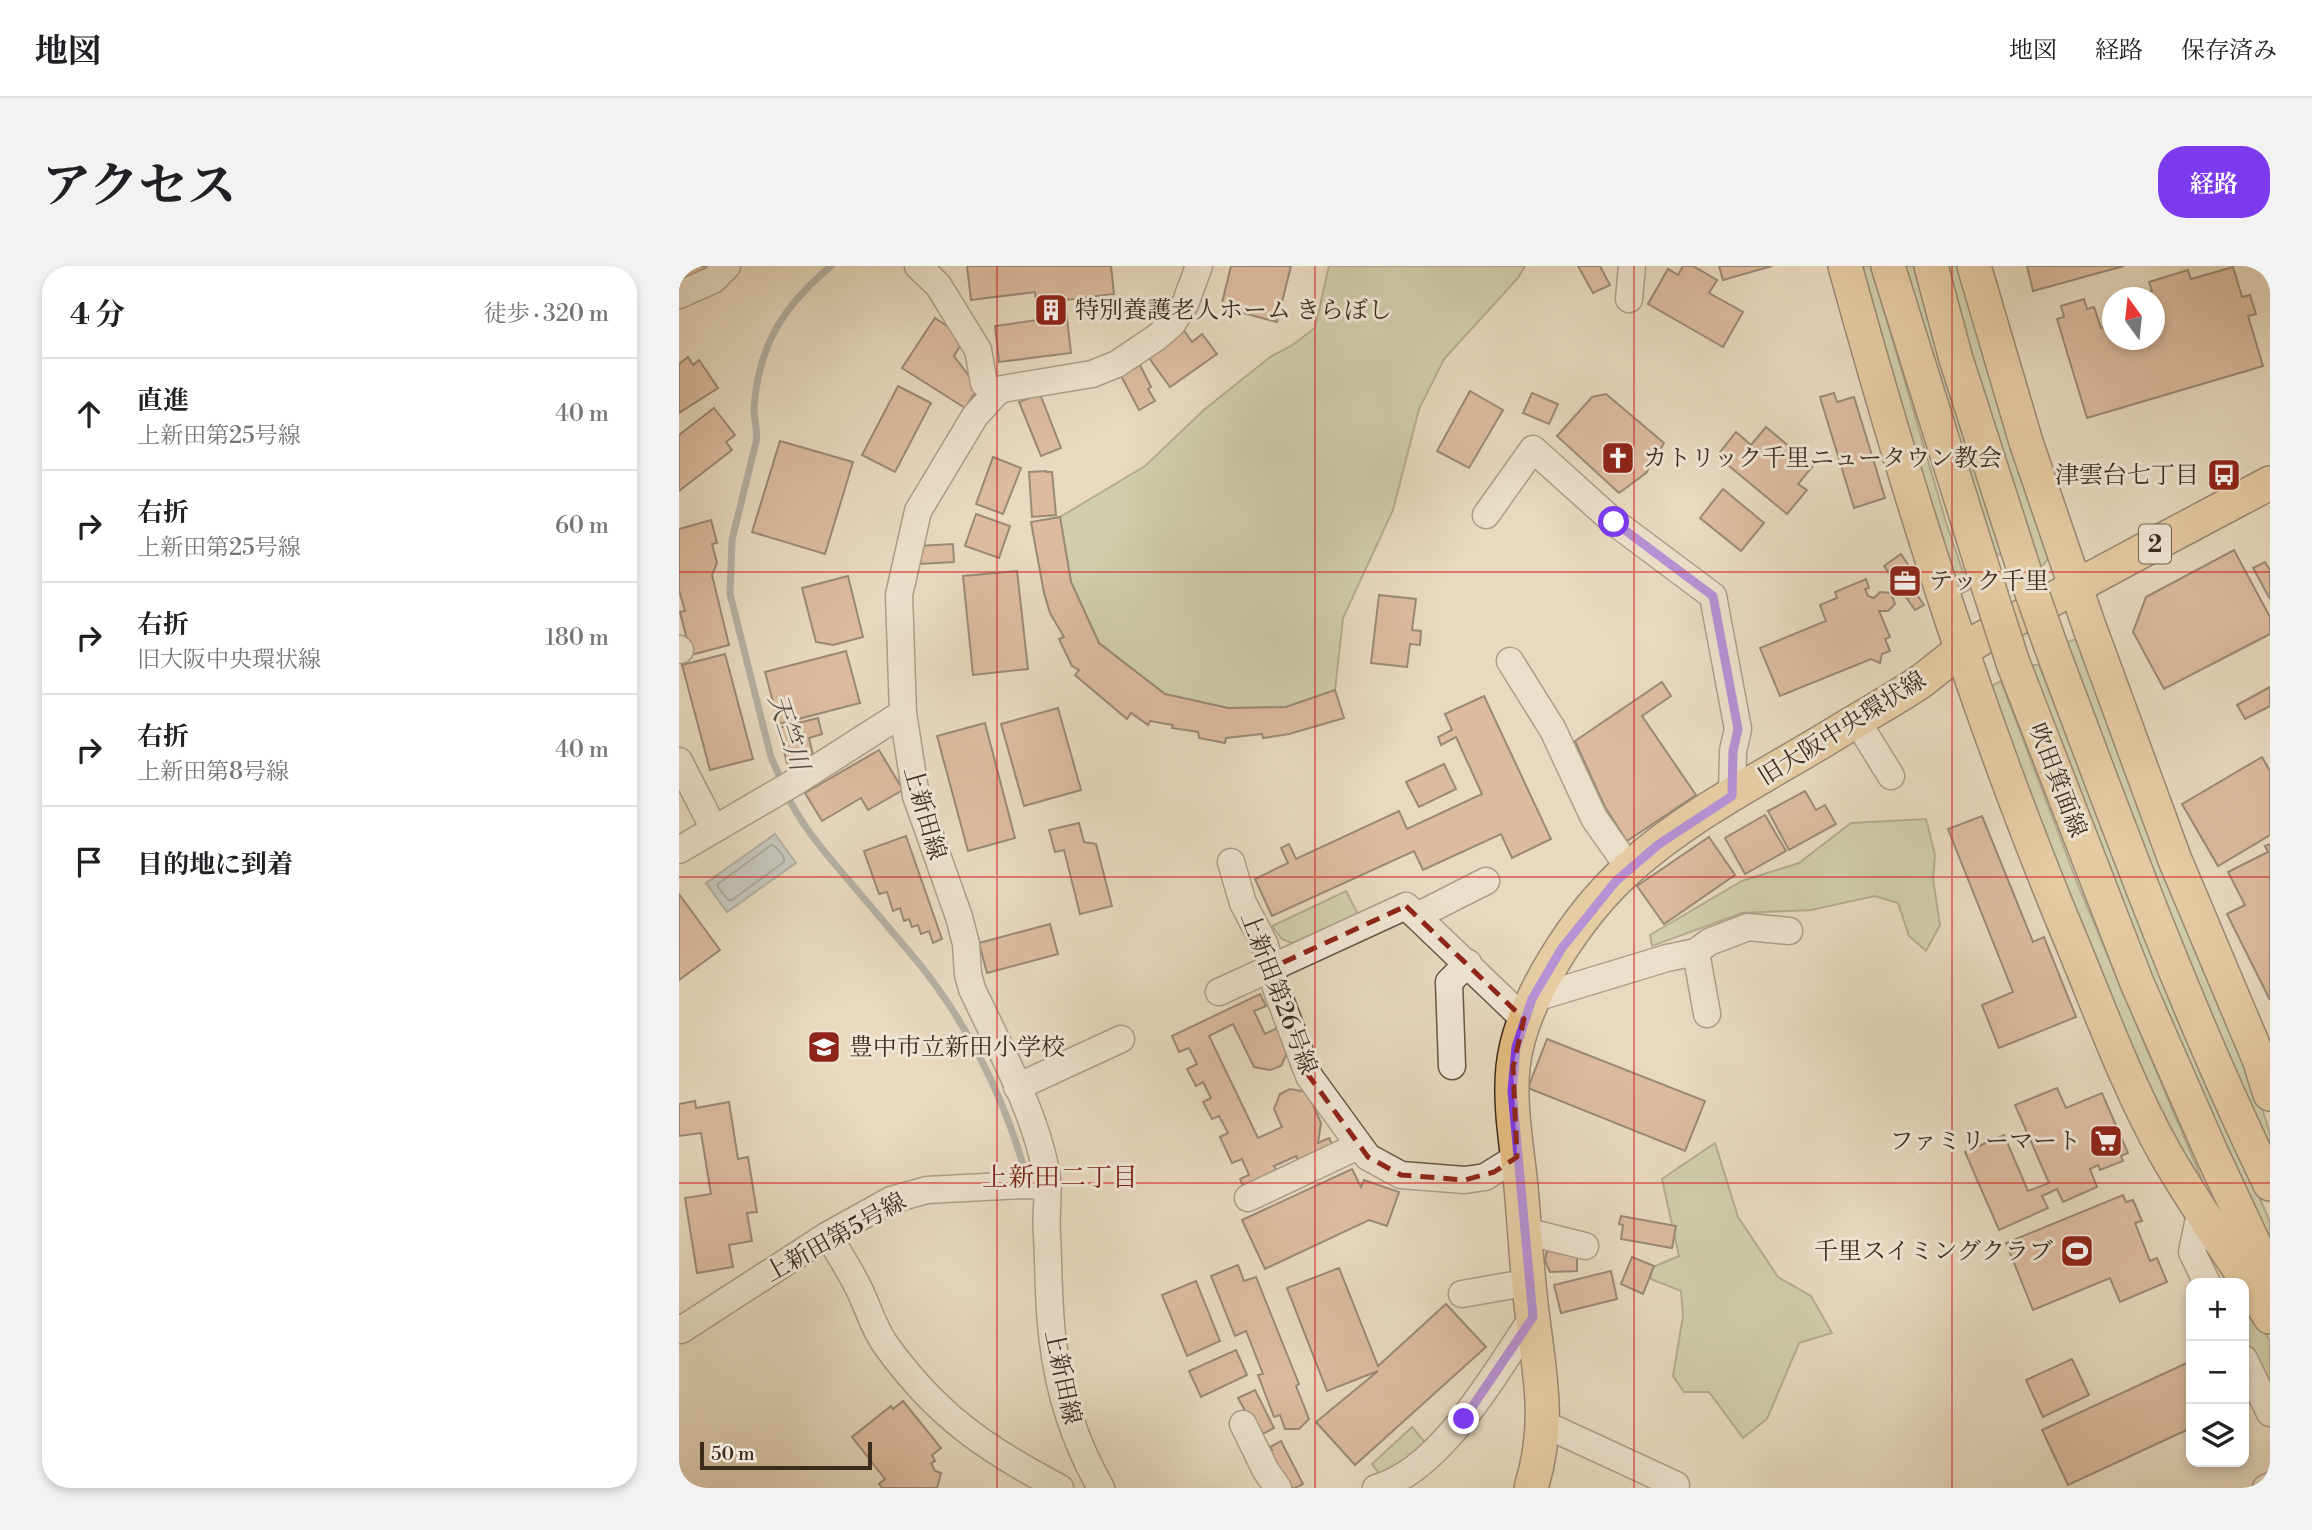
<!DOCTYPE html>
<html lang="ja">
<meta charset="utf-8">
<style>
body{margin:0;font-family:"Libre Bodoni","Noto Serif JP",serif;background:#f2f2f2;color:#202124}
.controls{position:absolute;right:21px;bottom:21px;display:grid;overflow:hidden;border-radius:14px;box-shadow:0 4px 10px #0003}
.controls button{width:63px;height:63px;display:grid;place-items:center;padding:0;border:0;border-bottom:2px solid #e0e0e0;background:#fff;color:#202124;font:35px sans-serif}
.compass{position:absolute;left:1423px;top:21px;width:63px;height:63px;border-radius:50%;background:#fff;box-shadow:0 4px 10px #0003;rotate:345deg}
.scale{position:absolute;left:21px;bottom:18px;width:172px;box-sizing:border-box;padding-left:7px;border:4px solid #3c2c1d;border-top:0;font-size:19px;line-height:24px;white-space:nowrap;color:#3c2c1d;-webkit-text-stroke:5px #f0e6d5;paint-order:stroke}
.stop{position:absolute;width:21px;height:21px;margin:-16px;border:5px solid #7c3aed;border-radius:50%;background:#fff}
.stop.end{background:#7c3aed;border-color:#fff;box-shadow:0 2px 7px #0008}
.list{margin:0;padding:0;list-style:none}
h2{display:flex;justify-content:space-between;align-items:center;height:91px;margin:0;padding:0 28px;font-size:30px}
h2 small{font-size:23px;font-weight:400;color:#757577}
.list li{display:grid;grid-template-columns:46px 1fr auto;gap:21px;align-items:center;box-sizing:border-box;height:112px;padding:0 28px;border-top:2px solid #e0e0e0}
.list b{display:block;font-size:26px;white-space:nowrap}
.list p{margin:0;font-size:23px;white-space:nowrap;color:#757577}
.list em{font-size:23px;font-style:normal;color:#757577}
.icon{flex:none;width:38px;height:38px;fill:none;stroke:currentColor;stroke-width:2;stroke-linecap:round;stroke-linejoin:round}
.map{position:relative;flex:none;width:1591px;height:1222px;overflow:hidden;border-radius:28px}
header{display:flex;align-items:center;gap:42px;box-sizing:border-box;height:98px;padding:0 35px;background:#fff;border-bottom:2px solid #e0e0e0}
header strong{font-size:33px}
nav{display:flex;gap:38px;margin-inline-start:auto;font-size:24px}
.intro{display:flex;align-items:center;justify-content:space-between;box-sizing:border-box;height:168px;padding:0 42px}
h1{margin:0;font-size:49px}
.button{padding:18px 32px;border-radius:28px;background:#7c3aed;color:#fff;font-size:24px;font-weight:700}
main{display:flex;gap:42px;padding:0 42px}
aside{flex:1;background:#fff;border-radius:28px;box-shadow:0 4px 10px #0003}
.map>svg:first-child{display:block}
</style>
<header>
<strong>地図</strong>
<nav><a>地図</a><a>経路</a><a>保存済み</a></nav>
</header>
<div class="intro"><h1>アクセス</h1><a class="button">経路</a></div>
<main>
<aside>
<h2>4 分<small>徒歩 · 320 m</small></h2>
<ul class="list">
<li><svg class="icon" aria-label="ahead" viewBox="0 0 24 24"><path d="M12 20V5M6 11l6-6 6 6"/></svg><div><b>直進</b><p>上新田第25号線</p></div><em>40 m</em></li>
<li><svg class="icon" aria-label="right" viewBox="0 0 24 24"><path d="M7 20v-9h11M14 6l5 5-5 5"/></svg><div><b>右折</b><p>上新田第25号線</p></div><em>60 m</em></li>
<li><svg class="icon" aria-label="right" viewBox="0 0 24 24"><path d="M7 20v-9h11M14 6l5 5-5 5"/></svg><div><b>右折</b><p>旧大阪中央環状線</p></div><em>180 m</em></li>
<li><svg class="icon" aria-label="right" viewBox="0 0 24 24"><path d="M7 20v-9h11M14 6l5 5-5 5"/></svg><div><b>右折</b><p>上新田第8号線</p></div><em>40 m</em></li>
<li><svg class="icon" aria-label="arrive" viewBox="0 0 24 24"><path d="M6 21V4h12l-3 4 3 4H6"/></svg><div><b>目的地に到着</b></div></li>
</ul>
</aside>
<div class="map">
<svg width="1591" height="1222" viewBox="0 0 1591 1222">
<rect width="100%" height="100%" fill="#e8d9bf"/>
<filter id="stains"><feTurbulence type="fractalNoise" baseFrequency=".00286" numOctaves="4"/><feColorMatrix values="0 0 0 0 .2 0 0 0 0 .09 0 0 0 0 .02 0 0 0 .5 -.17"/></filter>
<radialGradient id="worn" r=".72"><stop offset=".6" stop-color="#630" stop-opacity="0"/><stop offset="1" stop-color="#630" stop-opacity=".3"/></radialGradient>
<g fill="#b4c094" stroke="#787658" stroke-width="2">
<polygon points="650,0 846,0 839,12 765,93 740,143 714,244 664,352 656,424 607,441 549,442 486,428 420,377 392,316 381,251 466,200 526,143 591,91 612,80 636,62"/>
<polygon points="1179,0 1192,0 1267,256 1290,324 1277,330"/>
<polygon points="1222,0 1237,0 1323,288 1311,290"/>
<polygon points="1266,0 1283,0 1371,282 1368,294 1360,304 1289,83"/>
<polygon points="1400,372 1583,842 1591,868 1591,887 1472,612 1385,377"/>
<polygon points="1354,399 1360,399 1411,530 1492,726 1591,956 1591,985 1478,736 1347,404"/>
<polygon points="1322,415 1399,619 1540,954 1474,840 1308,422"/>
<polygon points="1247,553 1256,589 1254,613 1261,659 1247,685 1230,670 1219,637 1196,630 1132,644 1063,647 973,680 971,669 1063,615 1120,597 1172,557"/>
<polygon points="667,625 680,650 618,679 603,673 593,660"/>
<polygon points="1036,877 1059,951 1099,1011 1132,1030 1153,1067 1120,1077 1088,1153 1064,1172 1030,1126 1005,1126 994,1110 1004,1050 1002,1025 972,1013 972,1002 1000,990 983,913"/>
<polygon points="1565,1032 1591,1075 1591,1127 1565,1072"/>
<polygon points="733,1161 748,1179 702,1210 693,1198"/>
</g>
<polygon fill="#9db7be" stroke="#767f7e" stroke-width="2" points="96,568 117,597 48,646 27,617"/>
<g fill="none" stroke-linecap="round" stroke-linejoin="round">
<path stroke="#6c726e" stroke-width="2" d="M92,579C98,580 106,591 105,596L53,634H49L39,621V618Z"/>
<g stroke="#767f7e" stroke-width="7">
<path d="M103,516L92,491L51,328L53,274L77,176C79,164 75,154 75,143C79,80 104,40 152,0"/>
<path d="M107,527C122,559 144,584 166,610C190,638 214,667 238,695C287,755 324,829 345,902"/>
</g>
</g>
<g fill="#cf9779" stroke="#3c2c1d" stroke-width="2">
<polygon points="0,0 36,0 0,24"/>
<polygon points="288,0 432,0 435,28 386,34 392,87 320,96 316,60 359,54 356,26 292,34"/>
<polygon points="552,0 612,0 598,56 542,41"/>
<polygon points="899,0 921,0 931,19 914,27"/>
<polygon points="1004,0 1014,0 1038,14 1030,27 1064,46 1044,81 969,38 989,3 999,9"/>
<polygon points="1040,0 1093,0 1044,14"/>
<polygon points="1348,0 1445,0 1354,25"/>
<polygon points="1554,1 1563,31 1571,29 1577,48 1569,50 1584,100 1408,152 1378,53 1385,51 1382,40 1405,33 1408,43 1415,41 1422,62 1434,58 1434,74 1476,74 1476,32 1453,32 1473,25 1470,16 1509,4 1512,13"/>
<polygon points="256,52 286,72 275,90 299,122 286,142 223,102"/>
<polygon points="504,63 513,76 523,68 538,88 491,121 468,89"/>
<polygon points="9,91 14,99 20,94 39,122 0,147 0,98"/>
<polygon points="461,99 472,121 469,123 476,135 460,144 442,110"/>
<polygon points="219,120 252,137 216,206 183,189"/>
<polygon points="791,125 824,144 790,202 758,185"/>
<polygon points="853,127 879,138 870,158 844,147"/>
<polygon points="1155,127 1158,136 1175,131 1206,232 1175,242 1141,131"/>
<polygon points="361,128 382,182 362,190 340,136"/>
<polygon points="927,128 985,177 967,207 940,227 878,170 913,131"/>
<polygon points="35,142 56,169 47,176 53,184 0,225 0,169"/>
<polygon points="1087,161 1134,200 1119,218 1128,224 1108,248 1038,190 1057,166 1072,179"/>
<polygon points="101,175 174,196 146,288 73,266"/>
<polygon points="314,191 342,202 324,248 297,238"/>
<polygon points="367,205 367,206 373,206 377,249 353,251 350,206"/>
<polygon points="1044,223 1085,257 1062,285 1021,252"/>
<polygon points="297,248 331,260 320,292 286,280"/>
<polygon points="381,251 392,316 420,377 486,428 549,442 607,441 656,424 665,452 610,468 584,472 583,468 547,472 546,477 520,472 519,466 493,462 494,459 471,455 469,459 452,447 448,453 396,409 400,404 393,400 380,373 385,371 371,347 365,327 352,256"/>
<polygon points="32,254 38,277 33,278 38,297 33,309 50,379 12,389 1,346 6,345 0,324 0,263"/>
<polygon points="274,278 275,296 240,298 239,280"/>
<polygon points="1555,284 1591,351 1591,368 1485,423 1454,366 1467,331"/>
<polygon points="1222,288 1234,306 1230,308 1240,323 1236,326 1245,339 1236,344 1205,300"/>
<polygon points="1586,296 1591,304 1591,333 1574,302"/>
<polygon points="338,305 349,403 294,409 284,310"/>
<polygon points="169,310 184,371 154,379 137,376 123,322"/>
<polygon points="1187,313 1190,322 1186,323 1189,330 1195,332 1201,326 1212,327 1216,338 1209,345 1200,345 1211,371 1206,373 1211,385 1203,388 1201,397 1192,393 1101,430 1081,382 1147,355 1141,339 1158,332 1156,326"/>
<polygon points="700,329 737,333 733,364 742,365 741,379 731,378 728,401 692,397"/>
<polygon points="167,385 181,437 100,458 86,406"/>
<polygon points="46,388 74,493 31,504 3,399"/>
<polygon points="983,416 992,430 963,450 1017,529 948,575 926,541 896,475"/>
<polygon points="1591,421 1591,440 1566,453 1558,439"/>
<polygon points="805,430 872,573 833,592 822,568 744,604 735,585 593,650 576,613 609,597 602,582 610,578 617,593 720,545 728,563 803,528 777,471 762,479 759,471 773,464 766,448"/>
<polygon points="379,442 402,524 345,540 322,458"/>
<polygon points="139,452 143,468 130,472 134,489 108,497 99,462"/>
<polygon points="306,457 336,572 289,585 258,470"/>
<polygon points="200,484 224,524 189,544 182,532 143,555 126,527"/>
<polygon points="1583,491 1591,505 1591,569 1539,600 1503,538"/>
<polygon points="765,498 777,523 740,541 727,516"/>
<polygon points="1126,525 1137,544 1146,539 1157,558 1110,584 1089,545"/>
<polygon points="1086,549 1107,585 1066,608 1046,572"/>
<polygon points="1303,550 1354,676 1365,671 1397,751 1320,782 1303,739 1334,726 1269,563"/>
<polygon points="400,557 405,576 417,578 433,640 401,648 385,584 376,586 370,564"/>
<polygon points="227,570 263,673 254,677 250,665 242,668 239,659 233,661 230,653 225,655 221,642 214,645 208,626 200,628 185,585"/>
<polygon points="1030,571 1056,609 985,658 958,620"/>
<polygon points="1591,578 1591,734 1548,648 1566,639 1549,606 1589,586 1586,580"/>
<polygon points="0,628 41,684 0,714"/>
<polygon points="371,658 379,688 308,707 300,677"/>
<polygon points="581,728 587,740 575,745 586,768 598,762 609,785 602,800 591,804 575,801 554,758 530,770 579,872 603,861 595,843 601,828 611,823 628,826 642,857 639,877 650,872 655,882 621,898 617,890 595,900 599,908 566,924 561,913 570,909 563,893 553,897 541,871 549,867 540,850 533,853 524,836 532,832 524,816 517,820 508,803 518,798 510,782 500,786 493,770"/>
<polygon points="868,773 1026,835 1006,885 849,822"/>
<polygon points="1378,822 1387,842 1423,827 1449,887 1442,890 1444,895 1421,904 1419,899 1411,903 1418,921 1384,936 1378,923 1363,930 1369,942 1320,964 1286,886 1325,869 1349,925 1370,917 1336,839"/>
<polygon points="16,835 17,842 50,836 59,893 69,891 78,946 68,947 73,975 50,979 54,1001 18,1007 6,932 32,928 22,867 0,870 0,838"/>
<polygon points="673,903 682,921 685,914 720,926 708,960 690,954 586,1003 563,954"/>
<polygon points="1444,929 1447,936 1454,934 1463,955 1456,957 1471,995 1478,992 1488,1016 1441,1036 1431,1012 1354,1044 1327,977"/>
<polygon points="942,950 997,960 993,982 942,973 944,959 940,958"/>
<polygon points="868,985 898,988 898,1005 871,1006 866,995"/>
<polygon points="953,991 975,1000 964,1028 942,1018"/>
<polygon points="559,999 565,1015 577,1011 620,1118 617,1120 630,1153 620,1163 606,1163 601,1149 595,1151 579,1109 584,1108 567,1065 556,1070 532,1010"/>
<polygon points="660,1002 699,1100 767,1038 807,1081 676,1199 637,1156 699,1105 648,1125 608,1022"/>
<polygon points="932,1005 938,1033 882,1047 875,1019"/>
<polygon points="517,1015 541,1075 508,1090 483,1029"/>
<polygon points="557,1084 568,1109 522,1131 510,1105"/>
<polygon points="1393,1093 1410,1129 1364,1151 1347,1114"/>
<polygon points="1512,1095 1512,1162 1389,1219 1363,1164"/>
<polygon points="576,1124 595,1162 580,1170 559,1132"/>
<polygon points="224,1135 262,1182 253,1189 256,1195 252,1197 256,1205 262,1207 258,1222 203,1222 200,1218 206,1213 173,1171 212,1140 214,1143"/>
<polygon points="602,1175 624,1218 616,1222 612,1222 605,1208 587,1186 593,1184 591,1181"/>
</g>
<g fill="none" stroke-linecap="round" stroke-linejoin="round">
<defs>
<g id="minor">
<polyline points="239,0 259,19 299,84 305,117 316,128"/>
<polyline points="0,29 34,14 48,0"/>
<polyline points="950,33 953,0"/>
<polyline points="807,249 854,183 935,256 1034,330 1059,463 1054,485 1053,530"/>
<polyline points="0,383 1,384"/>
<polyline points="831,395 874,464 915,552 950,602"/>
<polyline points="1178,455 1212,510"/>
<polyline points="0,495 35,563"/>
<polyline points="0,584 116,516 224,447"/>
<polyline points="552,596 564,637 586,679 597,722 630,810 689,891 722,909 786,914 806,911 838,891"/>
<polyline points="738,650 807,615"/>
<polyline points="1017,686 1028,748"/>
<polyline points="540,726 727,640 845,753"/>
<polyline points="853,733 988,692 1017,686 1030,676 1069,661 1110,665"/>
<polyline points="773,800 770,716 789,697"/>
<polyline points="338,821 442,773"/>
<polyline points="569,932 679,880"/>
<polyline points="1522,943 1513,986 1528,1017"/>
<polyline points="846,965 906,980"/>
<path d="M149,969C160,988 172,1006 181,1025C189,1042 195,1062 206,1078C256,1148 306,1183 381,1222"/>
<polyline points="783,1028 852,1016"/>
<polyline points="0,1062 2,1064 149,969 212,934 248,924 343,919 369,920"/>
<polyline points="1565,1093 1591,1147"/>
<polyline points="564,1158 587,1205 599,1222"/>
<polyline points="865,1158 997,1219"/>
<path d="M422,1222C397,1178 380,1127 374,1076C369,1041 370,1005 368,969C366,948 371,927 367,906C356,845 319,779 293,723L289,708L287,678L280,651L237,530L224,447L220,329L239,245L296,150L316,128L323,123L413,108L438,98L478,71L493,58L506,38L520,0"/>
<path d="M697,1222C763,1204 817,1105 854,1051"/>
<polyline points="1587,1222 1591,1220"/>
</g>
<g id="major">
<path d="M1166,0C1229,228 1300,454 1391,672C1421,744 1448,819 1486,887C1518,943 1557,996 1591,1051"/>
<polyline points="1209,0 1312,329"/>
<polyline points="1252,0 1277,93 1347,310"/>
<polyline points="1295,0 1347,176 1410,360 1496,594 1580,793 1591,828"/>
<path d="M1371,378C1439,559 1506,743 1591,918"/>
<polyline points="1334,397 1458,717 1533,888 1591,1012"/>
<path d="M852,1222C871,1161 862,1115 854,1054C848,1010 846,965 842,921C838,881 830,840 834,801C841,734 900,647 949,603C1012,546 1091,508 1162,464C1188,448 1216,433 1241,416C1256,405 1270,392 1286,382C1386,325 1489,271 1591,217"/>
</g>
</defs>
<use href="#minor" stroke="#675746" stroke-width="29"/>
<use href="#major" stroke="#3c2c1d" stroke-width="36"/>
<use href="#minor" stroke="#f0e6d5" stroke-width="26"/>
<use href="#major" stroke="#e4bc80" stroke-width="33"/>
<defs>
<g id="major-bridge">
<polyline points="1347,310 1371,378"/>
<polyline points="1312,329 1334,397"/>
</g>
</defs>
<use href="#major-bridge" stroke="#3c2c1d" stroke-width="36" stroke-linecap="butt"/>
<use href="#major-bridge" stroke="#e4bc80" stroke-width="33"/>
</g>
<g fill="none" stroke-linecap="round" stroke-linejoin="round">
<polyline stroke="#7c3aed" stroke-width="9" points="785,1153 854,1051 833,825 837,781 853,733 883,682 937,615 980,578 1053,530 1054,485 1059,463 1034,330 935,256"/>
</g>
<path d="M0 0H1591V1222H0ZM727,640L845,753L834,801L838,891L815,906L786,914L722,909L689,891L630,810L592,702Z" fill="#e8d9bf" fill-opacity=".55" fill-rule="evenodd"/>
<path fill="none" stroke="#8f2418" stroke-width="5" stroke-dasharray="14 9" stroke-linejoin="round" d="M727,640L845,753L834,801L838,891L815,906L786,914L722,909L689,891L630,810L592,702Z"/>
<path fill="none" stroke="#d62828" stroke-width="2" stroke-opacity="0.55" d="M318,0V1222M636,0V1222M955,0V1222M1273,0V1222M0,306H1591M0,611H1591M0,917H1591"/>
<defs>
<symbol id="building-square" viewBox="-11 -11 22 22"><rect x="-9" y="-9" width="18" height="18" rx="4" fill="#8f2418" stroke="#f0e6d5"/><path d="M-4-6H4V6H1V3H-1V6H-4ZM-2.5-4.3h1.7v1.8h-1.7ZM.8-4.3h1.7v1.8H.8ZM-2.5-1h1.7V.8h-1.7ZM.8-1h1.7V.8H.8Z" fill="#fff"/></symbol>
<symbol id="church-square" viewBox="-11 -11 22 22"><rect x="-9" y="-9" width="18" height="18" rx="4" fill="#8f2418" stroke="#f0e6d5"/><path d="M-1.2-6h2.4v3.5h3.3v2.4h-3.3V6h-2.4V-.1h-3.3v-2.4h3.3Z" fill="#fff"/></symbol>
<symbol id="bus-square" viewBox="-11 -11 22 22"><rect x="-9" y="-9" width="18" height="18" rx="4" fill="#8f2418" stroke="#f0e6d5"/><path d="M-5-6H5V4H4V6H2V4H-2V6H-4V4H-5ZM-3.5-4V0h7V-4ZM-3.5 1.2v1.5H-2V1.2ZM2 1.2v1.5H3.5V1.2Z" fill="#fff"/></symbol>
<symbol id="office-square" viewBox="-11 -11 22 22"><rect x="-9" y="-9" width="18" height="18" rx="4" fill="#8f2418" stroke="#f0e6d5"/><path d="M-6-3h4V-5.5h4V-3h4V5H-6ZM-1-4.5V-3h2v-1.5ZM-6 0V1H6V0Z" fill="#fff"/></symbol>
<symbol id="school-square" viewBox="-11 -11 22 22"><rect x="-9" y="-9" width="18" height="18" rx="4" fill="#8f2418" stroke="#f0e6d5"/><path d="M0-5L7-2L0 1L-7-2ZM-4 1L0 2.5L4 1V4Q0 6-4 4Z" fill="#fff"/></symbol>
<symbol id="supermarket-square" viewBox="-11 -11 22 22"><rect x="-9" y="-9" width="18" height="18" rx="4" fill="#8f2418" stroke="#f0e6d5"/><path d="M-6-5.5h2.5l.6 2H6L4.5 2H-2.5L-4.4-4H-6ZM-1.5 3.2a1.3 1.3 0 1 0 .1 0ZM3 3.2a1.3 1.3 0 1 0 .1 0Z" fill="#fff"/></symbol>
<symbol id="stadium-square" viewBox="-11 -11 22 22"><rect x="-9" y="-9" width="18" height="18" rx="4" fill="#8f2418" stroke="#f0e6d5"/><path d="M0-5a6.5 5 0 1 0 0 10a6.5 5 0 1 0 0-10ZM-3.5-1.8h7v3.6h-7Z" fill="#fff"/></symbol>
</defs>
<g fill-rule="evenodd">
<use href="#building-square" x="353" y="25" width="38" height="38"/>
<use href="#church-square" x="920" y="173" width="38" height="38"/>
<use href="#bus-square" x="1526" y="190" width="38" height="38"/>
<use href="#office-square" x="1207" y="296" width="38" height="38"/>
<use href="#school-square" x="126" y="762" width="38" height="38"/>
<use href="#supermarket-square" x="1408" y="856" width="38" height="38"/>
<use href="#stadium-square" x="1379" y="966" width="38" height="38"/>
</g>
<g text-anchor="middle" stroke-width="6" stroke-linejoin="round" paint-order="stroke">
<rect fill="#f0e6d5" stroke="#726454" stroke-width="2" x="1460" y="258.5" width="32" height="39" rx="5"/>
<g font-size="23" font-weight="bold" fill="#3c2c1d">
<text x="1476" y="286">2</text>
</g>
<g font-size="24" fill="#3c2c1d" stroke="#f0e6d5" text-anchor="start">
<text x="396" y="52">特別養護老人ホーム きらぼし</text>
<text x="964" y="200">カトリック千里ニュータウン教会</text>
<text x="1520" y="217" text-anchor="end">津雲台七丁目</text>
<text x="1250" y="323">テック千里</text>
<text x="170" y="789">豊中市立新田小学校</text>
<text x="1402" y="883" text-anchor="end">ファミリーマート</text>
<text x="1374" y="993" text-anchor="end">千里スイミングクラブ</text>
</g>
<g font-size="24" fill="#3c2c1d" stroke="#f0e6d5">
<text transform="translate(1163 462) rotate(-32)" y="8">旧大阪中央環状線</text>
<text transform="translate(1379 514) rotate(69)" y="8">吹田箕面線</text>
<text transform="translate(246 547) rotate(74)" y="8">上新田線</text>
<text transform="translate(600 727) rotate(69)" y="8">上新田第26号線</text>
<text transform="translate(156 971) rotate(-29)" y="8">上新田第5号線</text>
<text transform="translate(384 1111) rotate(78)" y="8">上新田線</text>
</g>
<g font-size="26" font-style="italic" fill="#544f45" stroke="#f0e6d5">
<text transform="translate(110 466) rotate(72)" y="9">天竺川</text>
</g>
<g font-size="26" fill="#7a1f14" stroke="#f0e6d5">
<text x="381" y="920">上新田二丁目</text>
</g>
</g>
<rect width="100%" height="100%" filter="url(#stains)"/>
<rect width="100%" height="100%" fill="url(#worn)"/>
</svg>
<div class="controls">
<button>+</button>
<button>−</button>
<button><svg class="icon" aria-label="layers" viewBox="0 0 24 24"><path d="M12 4l9 5-9 5-9-5zM3 14l9 5 9-5"/></svg></button>
</div>
<svg class="compass" viewBox="-18 -18 36 36"><path d="M0-13l5 13h-10z" fill="#e53935"/><path d="M0 13l5-13h-10z" fill="#757577"/></svg>
<div class="scale">50 m</div>
<div class="stop" style="left:935px;top:256px"></div>
<div class="stop end" style="left:785px;top:1153px"></div>
</div>
</main>
